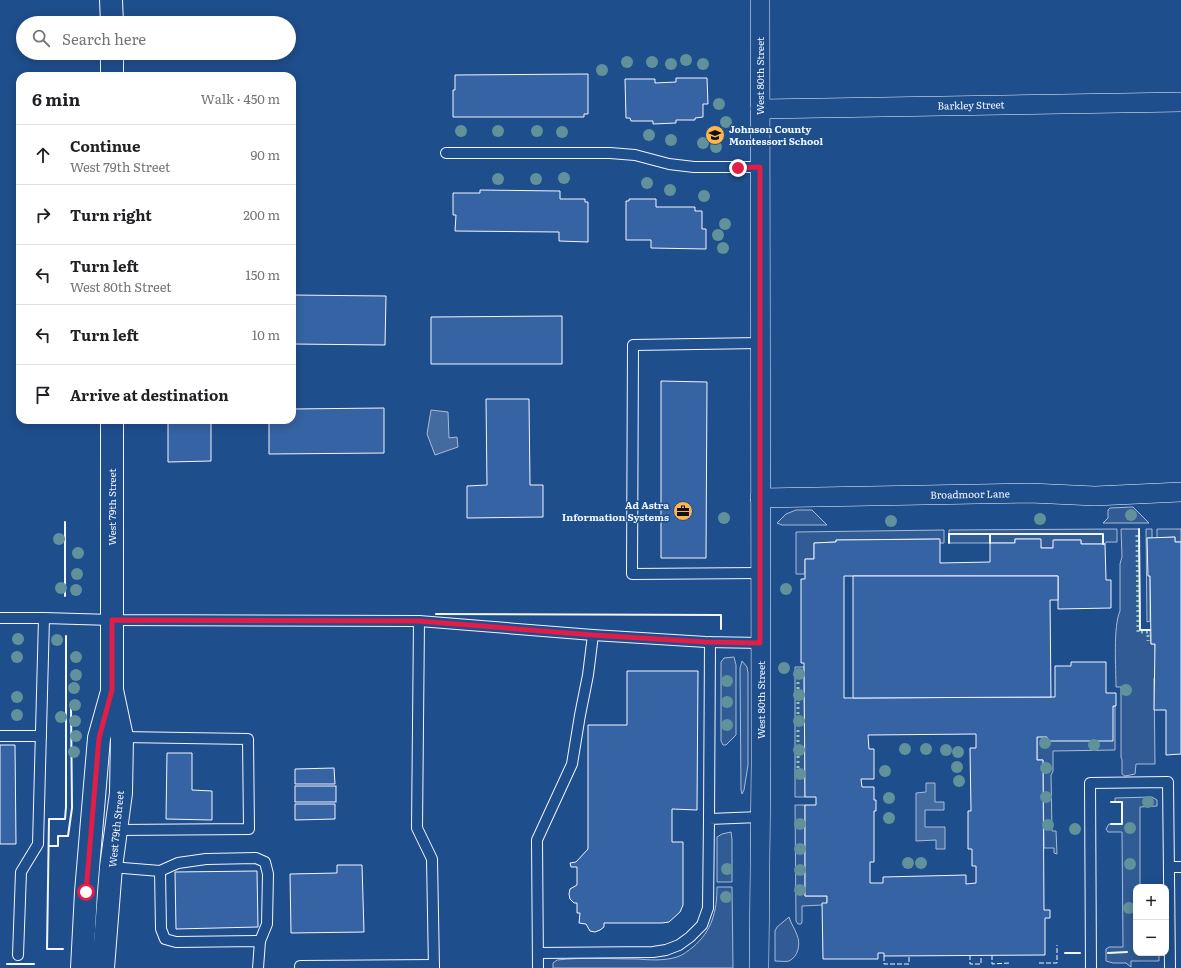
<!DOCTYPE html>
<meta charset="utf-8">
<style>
body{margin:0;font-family:Literata,serif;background:#f6f6f6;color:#202124}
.controls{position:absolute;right:12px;bottom:12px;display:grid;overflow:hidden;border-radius:8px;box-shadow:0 2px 10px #0003}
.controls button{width:36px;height:36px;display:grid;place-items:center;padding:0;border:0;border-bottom:1px solid #e0e0e0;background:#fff;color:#202124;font:20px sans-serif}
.stop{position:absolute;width:12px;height:12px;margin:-9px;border:3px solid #e11d48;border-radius:50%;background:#fff}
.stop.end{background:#e11d48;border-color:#fff;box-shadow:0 1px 4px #0008}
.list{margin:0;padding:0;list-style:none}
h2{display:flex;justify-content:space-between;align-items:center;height:52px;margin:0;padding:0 16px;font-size:17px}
h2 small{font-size:13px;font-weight:400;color:#757577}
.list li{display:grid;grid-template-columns:26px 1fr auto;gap:12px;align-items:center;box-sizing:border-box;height:60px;padding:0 16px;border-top:1px solid #e0e0e0}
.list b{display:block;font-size:15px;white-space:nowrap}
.list p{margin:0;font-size:13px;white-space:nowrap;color:#757577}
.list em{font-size:13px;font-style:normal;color:#757577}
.icon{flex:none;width:22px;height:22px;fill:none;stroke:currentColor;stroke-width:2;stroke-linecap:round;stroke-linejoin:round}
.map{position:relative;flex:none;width:1181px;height:968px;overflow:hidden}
.search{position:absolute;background:#fff;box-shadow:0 2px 10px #0003;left:16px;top:16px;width:280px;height:44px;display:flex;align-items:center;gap:10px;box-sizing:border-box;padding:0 14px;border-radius:22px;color:#757577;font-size:15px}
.panel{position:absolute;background:#fff;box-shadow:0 2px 10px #0003;left:16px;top:72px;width:280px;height:352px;border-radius:12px}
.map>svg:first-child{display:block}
</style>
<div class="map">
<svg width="1181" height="968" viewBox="0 0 1181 968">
<rect width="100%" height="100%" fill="#1f4e8c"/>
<g fill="#305b95" stroke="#a8bbd7">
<polygon points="1133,507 1149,523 1103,523 1108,518 1108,510 1110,508"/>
<polygon points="796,510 812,510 827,525 782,525 777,523 786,514"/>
<polygon points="1117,529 1117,542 1106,542 1105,544 1081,544 1081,540 1054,540 1053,548 1041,548 1040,539 1015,539 1015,543 949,543 949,530"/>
<path d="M1121,529H1139L1140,630H1150L1151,644H1155L1156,678H1154L1155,764H1136L1135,774L1125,776L1122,774V759L1121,758V687H1116C1116,669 1113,626 1120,611V564L1122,557Z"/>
<polygon points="1146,529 1152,529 1152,538 1147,538 1148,561 1150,576 1150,621 1147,622"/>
<polygon points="1157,529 1181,529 1181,542 1175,542 1175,537 1157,538"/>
<polygon points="944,530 944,543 940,543 939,539 836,540 836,542 814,543 814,559 805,559 805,574 796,574 796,532"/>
<polygon points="734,657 736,665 736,735 726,745 723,745 721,741 721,662 724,658"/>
<polygon points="742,661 747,667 748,673 748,765 744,790 742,794 741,790 740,668"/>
<polygon points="795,667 804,667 805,797 795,797"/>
<polygon points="1113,706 1115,706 1115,750 1053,751 1053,771 1051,775 1052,831 1056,831 1057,854 1054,853 1054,848 1044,848 1043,760 1037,760 1037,737"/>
<polygon points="1152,797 1157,800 1157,806 1140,807 1140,887 1136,887 1136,953 1159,953 1159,961 1131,961 1131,967 1126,963 1113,963 1106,961 1106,949 1109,947 1123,947 1122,832 1108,832 1106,829 1109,824 1122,824 1122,802 1115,802 1115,798"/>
<polygon points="795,805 805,805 805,896 827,896 827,903 822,905 802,906 802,922 801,924 798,924 796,921"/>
<polygon points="731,832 732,839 732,882 717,882 717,837 722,834"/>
<path d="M717,887H732L733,968H553V963L557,960C583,957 611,959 637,959C650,960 664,961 677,957C683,955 688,951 693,947C712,931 717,911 717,887Z"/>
<path d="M789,917C791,924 795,929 797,935C801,944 798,957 789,961C785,962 780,961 775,961V931L777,927Z"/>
</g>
<g fill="#446ba0" stroke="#a8bbd7">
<polygon points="431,410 448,412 449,438 457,437 458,447 435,455 427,434"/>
<polygon points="926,783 935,783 935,802 944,802 944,810 925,810 925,827 945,827 945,849 936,849 936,840 916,841 916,793 926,792"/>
</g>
<g fill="#3563a3" stroke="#f2f6ff" fill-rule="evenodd">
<polygon points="588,74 588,114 584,114 584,117 453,117 453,90 455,90 455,75"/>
<polygon points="676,78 707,78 708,104 703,104 703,117 695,118 695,120 676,120 676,123 653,124 653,121 631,121 630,118 626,118 625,79 655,79 655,83 676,82"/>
<polygon points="480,190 560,191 560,199 585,199 585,202 588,202 588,242 559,241 559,232 455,231 456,215 453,215 453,193 480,193"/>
<polygon points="629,199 656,199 656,207 695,207 695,211 702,211 702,229 706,229 706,249 651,248 651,240 626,240 626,201 629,201"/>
<polygon points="292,295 386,296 385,345 292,344"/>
<polygon points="562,316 562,364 431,364 431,317"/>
<polygon points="661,381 707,382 706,558 661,558"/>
<polygon points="486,399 529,399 530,485 543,485 543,517 467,518 467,486 487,485"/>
<polygon points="384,408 384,453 269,454 269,420 292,420 292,409"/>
<polygon points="168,420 211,420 211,461 168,462"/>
<polygon points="1175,537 1175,542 1181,542 1181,754 1166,755 1166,710 1154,710 1155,644 1151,644 1150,576 1148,576 1147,538"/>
<path d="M940,539V563L990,562V543H1015V539H1041V548H1053V540H1081V544H1105L1106,580H1111V608L1058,609V576H844V698L1055,697V666H1071V662H1106V693H1116V706H1113V741H1047V737H1037V760H1043L1044,910H1050V918H1045V955L884,956V953H878V959H823L822,903H827V896H805V805H816V797H805L804,663H801V579H805V559H814V543L836,542V540ZM976,734V748H970L971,811H968V849H972V866H976V883L966,884V875L883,877V883H870V862H874V811H876V800H874V787H862L861,779H874V749H869L868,735Z"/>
<polygon points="853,576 1058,576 1058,600 1050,600 1051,697 853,698"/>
<polygon points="627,671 698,671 697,810 672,809 672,842 683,842 683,905 680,912 669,922 662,923 604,923 604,927 600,930 595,932 590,931 586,924 579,923 580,913 577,913 577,903 574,903 570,899 569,894 570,889 577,885 577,867 571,867 570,863 576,862 588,849 588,725 627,725"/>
<polygon points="0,745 15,745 16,844 0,844"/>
<polygon points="167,753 192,753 192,790 212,791 212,820 166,819"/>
<polygon points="334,768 335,784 295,784 295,769"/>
<rect x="295" y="786" width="41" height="16"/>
<polygon points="295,804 335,804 335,819 295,820"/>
<polygon points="337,865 362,865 364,932 291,933 290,874 337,873"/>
<polygon points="257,871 258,927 176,929 175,872"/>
</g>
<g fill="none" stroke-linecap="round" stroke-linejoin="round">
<defs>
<g id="lane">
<polyline points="446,153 610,153 635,155 669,164 694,167 760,167"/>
<polyline points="760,343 633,345 632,574 760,573"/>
<polyline points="0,618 44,618"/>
<polyline points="419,621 417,828 432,859 434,968"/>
<polyline points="0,736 41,736"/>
<polyline points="709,819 710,642"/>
<polyline points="116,830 249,829 248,739 122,737"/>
<polyline points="111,867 160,871 161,929 165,939 176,942 260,941 258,968"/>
<polyline points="1169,867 1181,867"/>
<polyline points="160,871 178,863 206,859 256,858 265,862 268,874 267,924 260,941"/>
<polyline points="538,953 653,952 666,950 679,945 690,937 702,925 708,908 709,819 760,817"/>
<polyline points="18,955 21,872 38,844 44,618 112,620 419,621 593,635 706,642 761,643"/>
<polyline points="300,968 300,966 434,965"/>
<polyline points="538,968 537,840 572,764 580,715 588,675 593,635"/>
<polyline points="1091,968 1090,783 1168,782 1170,968"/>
</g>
<g id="street">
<polyline points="760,109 1181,102"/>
<polyline points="760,498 1030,493 1095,496 1181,492"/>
<polyline points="759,968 761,762 760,0"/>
</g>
<g id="secondary">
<polyline points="111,0 112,23"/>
<polyline points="112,53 112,76"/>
<polyline points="82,968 86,892 99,738 111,695"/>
<polyline points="103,968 111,867 121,793 122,737 112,690 112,420"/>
</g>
</defs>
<use href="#lane" stroke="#f2f6ff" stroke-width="12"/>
<use href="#street" stroke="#f2f6ff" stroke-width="20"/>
<use href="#secondary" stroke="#f2f6ff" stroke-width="24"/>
<use href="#lane" stroke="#1f4e8c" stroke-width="10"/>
<use href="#street" stroke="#1f4e8c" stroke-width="19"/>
<use href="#secondary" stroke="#1f4e8c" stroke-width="22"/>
<g stroke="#97c8a6" stroke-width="3" stroke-dasharray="2 3" stroke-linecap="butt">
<polyline points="1137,535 1138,632 1148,632 1148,641"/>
<polyline points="798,677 798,690"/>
<polyline points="798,702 798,715"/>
<polyline points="798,730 798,743"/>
<polyline points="798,756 798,769"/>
</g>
<g stroke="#f2f6ff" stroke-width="1" stroke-dasharray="5 2" stroke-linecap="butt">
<polyline points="970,955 970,964 981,964 981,955"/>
<polyline points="992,955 992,964 1009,963"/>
<polyline points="884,956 884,964 909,964 909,956"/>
<polyline points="1039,963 1057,963 1057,945"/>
</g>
<g stroke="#f2f6ff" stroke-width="2">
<polyline points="65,522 65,596"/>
<polyline points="1139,529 1140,630 1150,630"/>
<polyline points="990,534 990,543"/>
<polyline points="949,543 949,534 1103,534 1103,544"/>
<polyline points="436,614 721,615 721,629"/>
<polyline points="1111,802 1122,802 1122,824 1111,824"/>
<polyline points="49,846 58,846 58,836 68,836 72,808 71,707"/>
<polyline points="63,949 47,949 49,819 65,819 66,807 66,636"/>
<polyline points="1065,953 1080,953"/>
<polyline points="1108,953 1127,952"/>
<polyline points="7,964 34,964"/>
</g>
</g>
<g fill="#61919a">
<circle cx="686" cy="60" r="6"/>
<circle cx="627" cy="62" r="6"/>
<circle cx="652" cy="62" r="6"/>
<circle cx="671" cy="64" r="6"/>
<circle cx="703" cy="64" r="6"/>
<circle cx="602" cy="70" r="6"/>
<circle cx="719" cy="104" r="6"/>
<circle cx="726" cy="122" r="6"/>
<circle cx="461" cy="131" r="6"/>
<circle cx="498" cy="131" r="6"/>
<circle cx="537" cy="131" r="6"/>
<circle cx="562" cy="132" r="6"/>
<circle cx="649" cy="135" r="6"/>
<circle cx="671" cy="140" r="6"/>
<circle cx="703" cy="143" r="6"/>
<circle cx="716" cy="147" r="6"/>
<circle cx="564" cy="178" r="6"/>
<circle cx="498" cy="179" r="6"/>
<circle cx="536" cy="179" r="6"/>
<circle cx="647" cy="183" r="6"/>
<circle cx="670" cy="190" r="6"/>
<circle cx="704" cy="196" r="6"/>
<circle cx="725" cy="224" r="6"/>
<circle cx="718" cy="235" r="6"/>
<circle cx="723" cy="248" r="6"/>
<circle cx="1131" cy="515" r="6"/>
<circle cx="724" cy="518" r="6"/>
<circle cx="1040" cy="519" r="6"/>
<circle cx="891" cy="521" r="6"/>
<circle cx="59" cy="539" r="6"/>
<circle cx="78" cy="553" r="6"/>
<circle cx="77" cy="574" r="6"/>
<circle cx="61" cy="588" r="6"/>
<circle cx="786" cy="589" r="6"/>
<circle cx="76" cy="590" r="6"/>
<circle cx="18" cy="639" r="6"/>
<circle cx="57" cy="640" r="6"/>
<circle cx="17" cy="657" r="6"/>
<circle cx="76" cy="657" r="6"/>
<circle cx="784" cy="668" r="6"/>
<circle cx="799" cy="674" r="6"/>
<circle cx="76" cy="675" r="6"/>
<circle cx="727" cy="681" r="6"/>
<circle cx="74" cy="688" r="6"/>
<circle cx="1126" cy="690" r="6"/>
<circle cx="799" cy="695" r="6"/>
<circle cx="17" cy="697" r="6"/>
<circle cx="727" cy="702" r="6"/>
<circle cx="75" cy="705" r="6"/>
<circle cx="17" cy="715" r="6"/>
<circle cx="61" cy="717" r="6"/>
<circle cx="75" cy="721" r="6"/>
<circle cx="799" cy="721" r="6"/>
<circle cx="727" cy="725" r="6"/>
<circle cx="76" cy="736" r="6"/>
<circle cx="1045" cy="743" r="6"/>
<circle cx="1094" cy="745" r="6"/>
<circle cx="905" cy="749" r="6"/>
<circle cx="926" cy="749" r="6"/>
<circle cx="799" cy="750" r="6"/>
<circle cx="946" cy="750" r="6"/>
<circle cx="74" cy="752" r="6"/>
<circle cx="958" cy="752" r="6"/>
<circle cx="957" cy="767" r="6"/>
<circle cx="1046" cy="768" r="6"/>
<circle cx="885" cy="771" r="6"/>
<circle cx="800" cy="774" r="6"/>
<circle cx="959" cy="781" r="6"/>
<circle cx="1046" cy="797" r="6"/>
<circle cx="889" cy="798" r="6"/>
<circle cx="1148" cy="802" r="6"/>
<circle cx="889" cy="818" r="6"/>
<circle cx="800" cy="824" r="6"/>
<circle cx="1048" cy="825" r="6"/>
<circle cx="1130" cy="828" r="6"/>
<circle cx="1075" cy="829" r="6"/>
<circle cx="800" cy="849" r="6"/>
<circle cx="908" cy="863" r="6"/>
<circle cx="921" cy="863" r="6"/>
<circle cx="1130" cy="864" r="6"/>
<circle cx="727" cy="869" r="6"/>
<circle cx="800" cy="870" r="6"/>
<circle cx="800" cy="890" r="6"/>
<circle cx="726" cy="897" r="6"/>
<circle cx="1129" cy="908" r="6"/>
</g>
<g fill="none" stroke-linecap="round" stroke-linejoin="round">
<polyline stroke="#e11d48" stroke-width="5" points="86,892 99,738 112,690 112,620 419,621 593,635 706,642 760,643 760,167 738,168"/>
</g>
<defs>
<symbol id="school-disc" viewBox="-11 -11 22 22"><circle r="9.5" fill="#ffb74d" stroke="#1f4e8c"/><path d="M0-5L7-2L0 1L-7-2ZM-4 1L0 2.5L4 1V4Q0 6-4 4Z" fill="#111"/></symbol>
<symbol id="office-disc" viewBox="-11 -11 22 22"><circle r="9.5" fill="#ffb74d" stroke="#1f4e8c"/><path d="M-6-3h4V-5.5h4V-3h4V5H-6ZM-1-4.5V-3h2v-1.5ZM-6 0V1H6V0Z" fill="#111"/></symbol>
</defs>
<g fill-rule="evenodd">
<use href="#school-disc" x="704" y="124" width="22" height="22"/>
<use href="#office-disc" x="672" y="500" width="22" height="22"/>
</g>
<g text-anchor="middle" stroke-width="3" stroke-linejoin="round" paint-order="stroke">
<g font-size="10" fill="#f2f6ff" stroke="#1f4e8c">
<text transform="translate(760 76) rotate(-90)" y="4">West 80th Street</text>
<text transform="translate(971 105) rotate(-1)" y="4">Barkley Street</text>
<text transform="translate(970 494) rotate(-1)" y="4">Broadmoor Lane</text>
<text transform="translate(112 507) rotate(-90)" y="4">West 79th Street</text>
<text transform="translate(761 700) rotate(-90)" y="4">West 80th Street</text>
<text transform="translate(116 829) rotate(-84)" y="4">West 79th Street</text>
</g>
<g font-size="10" font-weight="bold" fill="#f2f6ff" stroke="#1f4e8c" text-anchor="start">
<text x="729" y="133">Johnson County<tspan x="729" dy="12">Montessori School</tspan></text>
<text x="669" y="509" text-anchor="end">Ad Astra<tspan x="669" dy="12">Information Systems</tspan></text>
</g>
</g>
</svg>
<div class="controls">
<button>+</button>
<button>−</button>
</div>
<div class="stop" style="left:86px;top:892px"></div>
<div class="stop end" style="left:738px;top:168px"></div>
<div class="search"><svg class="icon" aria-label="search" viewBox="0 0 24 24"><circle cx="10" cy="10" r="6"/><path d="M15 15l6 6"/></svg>Search here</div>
<section class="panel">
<h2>6 min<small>Walk · 450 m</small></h2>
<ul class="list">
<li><svg class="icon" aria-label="ahead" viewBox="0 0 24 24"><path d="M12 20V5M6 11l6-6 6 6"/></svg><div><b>Continue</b><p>West 79th Street</p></div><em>90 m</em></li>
<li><svg class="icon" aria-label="right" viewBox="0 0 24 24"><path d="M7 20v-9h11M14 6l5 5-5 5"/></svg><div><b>Turn right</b></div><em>200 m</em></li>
<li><svg class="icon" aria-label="left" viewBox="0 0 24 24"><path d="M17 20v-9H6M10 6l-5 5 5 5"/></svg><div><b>Turn left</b><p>West 80th Street</p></div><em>150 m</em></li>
<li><svg class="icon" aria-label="left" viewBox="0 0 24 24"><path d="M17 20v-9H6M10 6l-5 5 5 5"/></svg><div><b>Turn left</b></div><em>10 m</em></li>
<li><svg class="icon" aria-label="arrive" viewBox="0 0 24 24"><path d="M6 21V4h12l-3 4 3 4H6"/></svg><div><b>Arrive at destination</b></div></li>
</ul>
</section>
</div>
